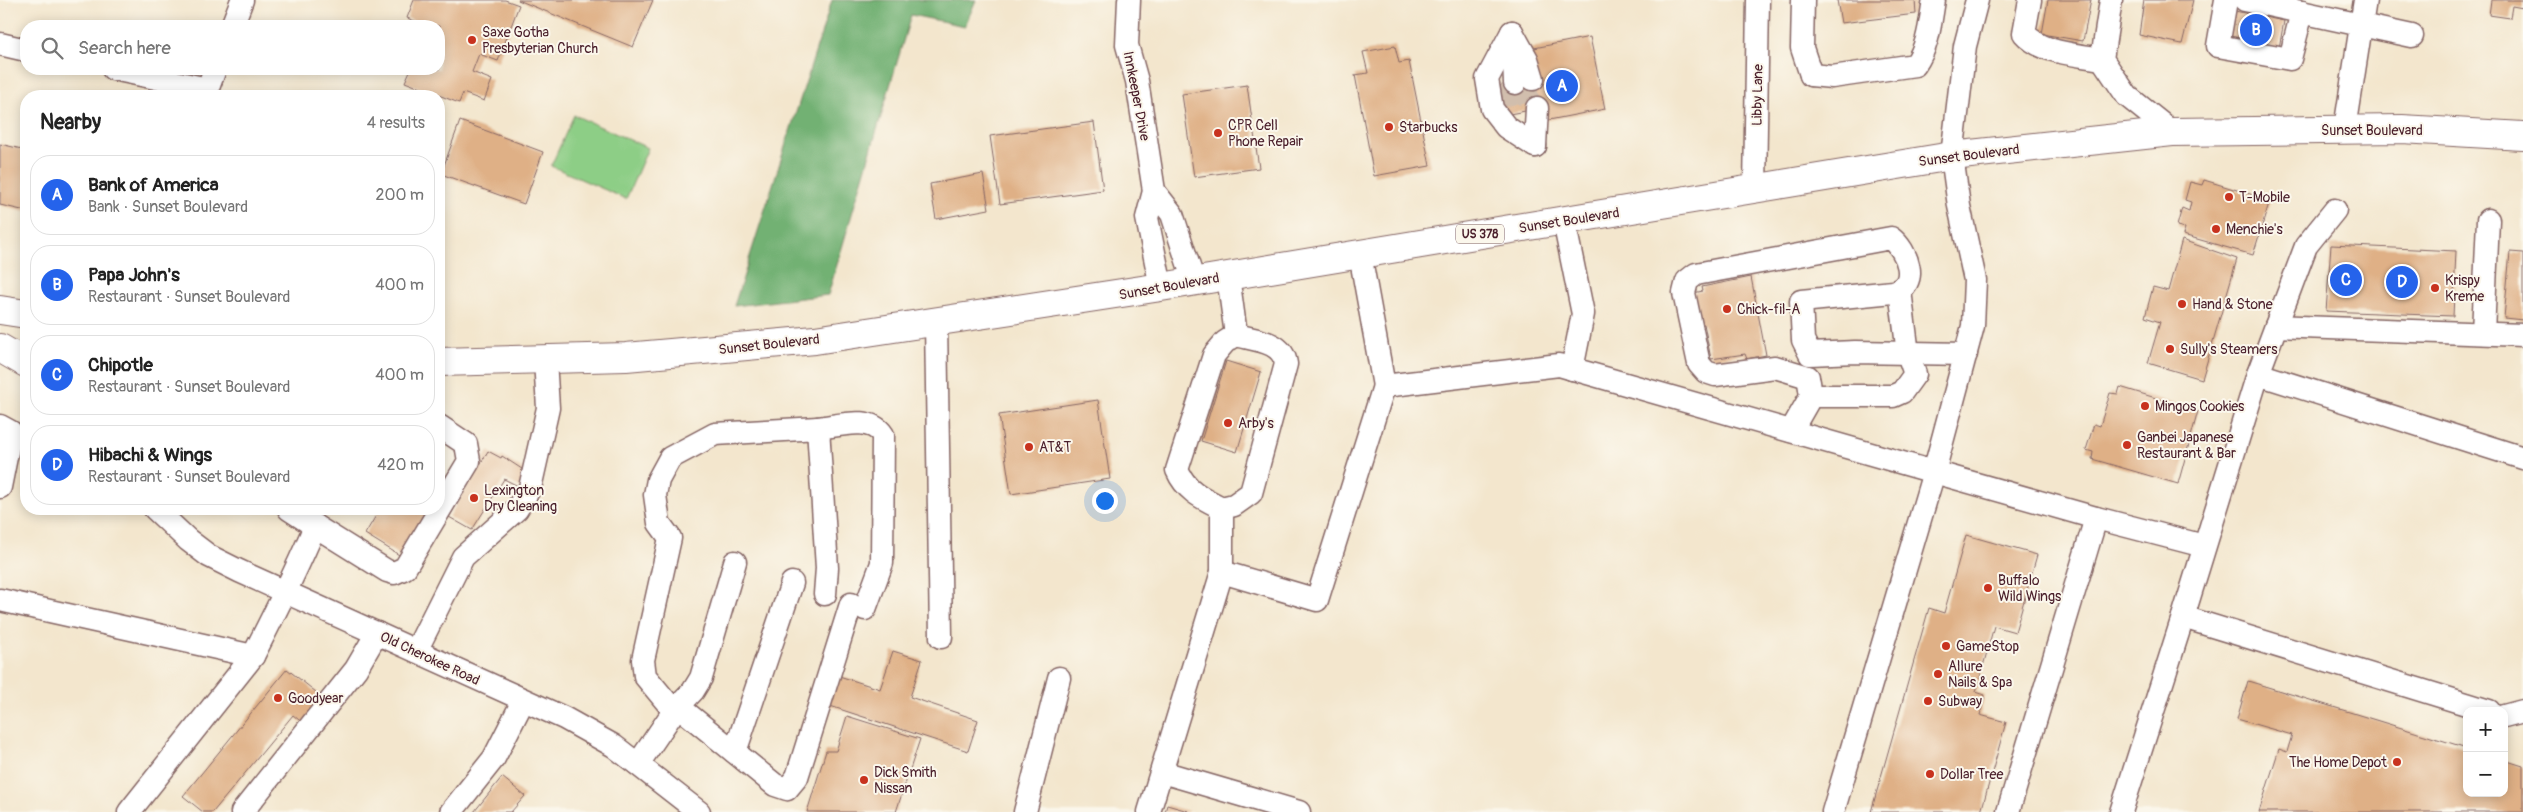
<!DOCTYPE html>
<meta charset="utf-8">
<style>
body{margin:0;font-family:Pangolin,sans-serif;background:#f6f6f6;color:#222}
.controls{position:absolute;right:15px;bottom:15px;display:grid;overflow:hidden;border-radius:10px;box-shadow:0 2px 12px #0003}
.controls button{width:45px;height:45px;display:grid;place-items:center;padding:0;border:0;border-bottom:1px solid #e0e0e0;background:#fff;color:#222;font:25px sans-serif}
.you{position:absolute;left:1104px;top:500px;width:18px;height:18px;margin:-12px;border:4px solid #fff;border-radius:50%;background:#1a73e8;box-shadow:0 0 0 8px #1a73e833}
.badge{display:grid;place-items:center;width:32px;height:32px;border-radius:50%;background:#2563eb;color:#fff;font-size:16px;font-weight:700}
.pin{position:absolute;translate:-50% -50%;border:2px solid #fff;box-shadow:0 1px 5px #0006}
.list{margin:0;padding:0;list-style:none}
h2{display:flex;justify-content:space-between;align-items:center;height:65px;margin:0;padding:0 20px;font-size:21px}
h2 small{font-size:16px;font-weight:400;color:#767676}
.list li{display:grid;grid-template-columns:32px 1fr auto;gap:15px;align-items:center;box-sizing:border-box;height:80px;margin:0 10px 10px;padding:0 10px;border:1px solid #e0e0e0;border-radius:20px}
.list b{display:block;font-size:19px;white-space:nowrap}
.list p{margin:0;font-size:16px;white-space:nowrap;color:#767676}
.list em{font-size:16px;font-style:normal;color:#767676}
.icon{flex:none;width:28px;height:28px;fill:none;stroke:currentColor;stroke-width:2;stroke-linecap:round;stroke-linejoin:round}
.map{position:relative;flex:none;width:2523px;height:812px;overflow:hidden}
.search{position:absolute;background:#fff;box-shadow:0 2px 12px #0003;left:20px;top:20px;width:425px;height:55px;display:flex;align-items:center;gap:12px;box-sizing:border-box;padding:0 18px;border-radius:20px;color:#767676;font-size:19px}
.panel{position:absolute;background:#fff;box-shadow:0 2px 12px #0003;left:20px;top:90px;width:425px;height:425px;border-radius:20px}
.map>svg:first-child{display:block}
</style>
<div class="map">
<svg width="2523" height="812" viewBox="0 0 2523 812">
<rect width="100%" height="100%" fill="#fbf7ec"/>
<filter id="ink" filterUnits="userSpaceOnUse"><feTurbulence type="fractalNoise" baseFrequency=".02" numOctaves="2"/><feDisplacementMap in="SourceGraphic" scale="10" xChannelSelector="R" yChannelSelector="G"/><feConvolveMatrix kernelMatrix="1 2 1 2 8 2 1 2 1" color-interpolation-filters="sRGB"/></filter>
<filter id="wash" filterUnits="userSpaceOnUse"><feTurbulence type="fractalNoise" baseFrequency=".0096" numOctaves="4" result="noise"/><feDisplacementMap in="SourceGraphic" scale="20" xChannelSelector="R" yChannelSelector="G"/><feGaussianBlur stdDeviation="1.12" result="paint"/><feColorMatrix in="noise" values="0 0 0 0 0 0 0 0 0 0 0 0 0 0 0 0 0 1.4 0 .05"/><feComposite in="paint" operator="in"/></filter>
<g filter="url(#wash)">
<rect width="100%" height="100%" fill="#f3e6cd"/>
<polygon fill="#8dce86" stroke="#6c7658" points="574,115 648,148 626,199 551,166"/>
<polygon fill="#72b173" stroke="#5e684f" points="832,0 976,0 965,26 911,15 828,295 734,306"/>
<g id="blocks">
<g fill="#dfb086">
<polygon points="414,0 505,0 519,5 498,61 479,54 472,72 492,80 484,101 463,93 459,103 405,82 410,71 405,69 439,69 439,26 422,26 422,24 407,18"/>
<polygon points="518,0 653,0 633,47"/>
<polygon points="1837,0 1915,0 1916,14 1841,23"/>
<polygon points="2048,0 2091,0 2083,41 2042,34"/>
<polygon points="2144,0 2193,0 2182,44 2139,35"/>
<polygon points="2491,0 2523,0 2523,8 2512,6 2510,18 2489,15"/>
<polygon points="2230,10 2284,21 2279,48 2225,38"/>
<polygon points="1590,37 1605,109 1544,121 1541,108 1499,116 1493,87 1535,79 1529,49"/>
<polygon points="1395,46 1399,63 1409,61 1430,166 1374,176 1355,75 1368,73 1363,52"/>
<polygon points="1247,85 1259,168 1194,177 1182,94"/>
<polygon points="460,121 543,152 524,204 441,174"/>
<polygon points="1094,122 1103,190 1000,204 990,136"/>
<polygon points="0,144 26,150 26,211 0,205"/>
<polygon points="983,174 989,209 936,219 930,184"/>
<polygon points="2204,180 2270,200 2253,255 2183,235 2185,228 2177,226 2182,208 2189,211 2191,202 2185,200 2190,182 2202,185"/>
<polygon points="2182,240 2237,259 2202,379 2148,363 2160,322 2145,317 2153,287 2168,291"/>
<polygon points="2331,245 2456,251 2453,316 2326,311"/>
<polygon points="2510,252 2523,253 2523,320 2504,318"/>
<polygon points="1751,277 1766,355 1747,359 1745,354 1711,359 1704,324 1699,324 1693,293 1703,291 1702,287"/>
<polygon points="1226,361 1261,372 1237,452 1201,441"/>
<polygon points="2120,387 2198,411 2178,484 2092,459 2093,452 2086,450 2094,424 2100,426 2110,393 2118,394"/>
<polygon points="1098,400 1110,479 1011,494 999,415"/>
<polygon points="488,451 501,458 502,456 528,473 520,487 504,479 472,530 449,517"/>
<polygon points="380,509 434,509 404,558 365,534"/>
<polygon points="1966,535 2037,555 2015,632 1994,626 1976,692 1985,695 1980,715 2006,722 1981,812 1871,812 1929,608 1944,613"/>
<polygon points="893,651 922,660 910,697 978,720 968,751 827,705 836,675 880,689"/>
<polygon points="287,669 326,700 305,725 293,715 213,812 203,812 183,796"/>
<polygon points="2248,681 2467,748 2467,793 2504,793 2504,760 2523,766 2523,812 2259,812 2279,749 2287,752 2292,735 2237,719"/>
<polygon points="847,716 920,739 896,812 807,812 826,751 836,751"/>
<polygon points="502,777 525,796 511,812 474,812"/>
<polygon points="1167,805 1188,811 1188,812 1165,812"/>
</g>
</g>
</g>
<g filter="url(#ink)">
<use href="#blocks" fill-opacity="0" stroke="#856564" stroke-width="1"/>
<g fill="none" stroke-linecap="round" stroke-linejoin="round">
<g stroke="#d1bead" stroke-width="22" stroke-dasharray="22 11" stroke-linecap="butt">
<polyline points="1524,81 1531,110"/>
<polyline points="1502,85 1510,114"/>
</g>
<defs>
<g id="minor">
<polyline points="1129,0 1127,45 1137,81 1154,191 1147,218 1161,287"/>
<polyline points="1803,0 1802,48 1811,75"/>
<polyline points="1977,0 1965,46 1952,156 1959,206 1975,280 1973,326 1934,472 2096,518 2008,812"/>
<path d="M2030,0L2024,33C2042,54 2076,54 2102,59"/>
<polyline points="2111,0 2102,59 2127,96 2172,132"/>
<polyline points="2226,0 2218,46 2290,59 2302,12"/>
<polyline points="2245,0 2412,36"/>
<polyline points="232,26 242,0"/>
<polyline points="1512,32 1487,79 1492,109 1506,127 1535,146"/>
<polyline points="1512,32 1527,59 1533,79"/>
<polyline points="1513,40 1515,83"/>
<polyline points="0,44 26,50"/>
<polyline points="113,69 208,89"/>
<path d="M1811,75L1832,77L1915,65C1929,45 1930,23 1934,0"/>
<polyline points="205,96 215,69"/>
<polyline points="2345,129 2365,0"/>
<polyline points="1535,146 1537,108"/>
<polyline points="1755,189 1758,0"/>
<polyline points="1154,191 1172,214 1194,282"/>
<polyline points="1564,221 1583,314 1572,369"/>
<polyline points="1360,254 1384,386 1559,365 1934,472 1833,812"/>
<polyline points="1228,276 1236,335"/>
<polyline points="936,322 941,637"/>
<polyline points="2276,326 2523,335"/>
<polyline points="2483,333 2488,220"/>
<path d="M1236,335C1255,340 1283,341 1286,364L1251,493L1234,505L1222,508C1202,498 1186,491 1177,470L1214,355L1225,342Z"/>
<polyline points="2258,374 2306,246 2335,210"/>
<path d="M1808,377L1775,367L1715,375L1706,372L1699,364L1684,293L1687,281L1696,274L1891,238C1907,250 1921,285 1893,292L1801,301L1803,340L1810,354L1855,352L1966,354"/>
<polyline points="1811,396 1893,396 1902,392 1915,374 1908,354 1900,290"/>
<polyline points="0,426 11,432 0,487"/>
<path d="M818,428C839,426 870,415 883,435L882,563L865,609"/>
<polyline points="1791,431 1811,396 1809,382"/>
<polyline points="155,509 188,540 209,556 239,571 564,718 614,746 699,812"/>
<polyline points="2096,518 2204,546"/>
<polyline points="315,526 387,571 394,573 405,568 469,461 466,444 439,426"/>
<polyline points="735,562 701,678 693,691 674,711 645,676 643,660 670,538 659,523 655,495 658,480 670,458 715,434 818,428 827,568 825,594"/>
<polyline points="1222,572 1317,600 1384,386"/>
<polyline points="0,600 253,656"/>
<polyline points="416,651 463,557 517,509 530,488 548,408 545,360"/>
<polyline points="2489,711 2183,617 2258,374 2523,458"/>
<polyline points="2504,716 2523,711"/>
<polyline points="735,752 792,583"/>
<polyline points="638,764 674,711 684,711 775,785 787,789 797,777 851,604"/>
<polyline points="1162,772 1299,812"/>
<path d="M129,812L253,656C275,613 297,570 315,526L289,509"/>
<polyline points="242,812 356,669 377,633"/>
<polyline points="451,812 494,758 523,701"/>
<polyline points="1025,812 1059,678"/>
<polyline points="1149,812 1222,572 1222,508"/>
<polyline points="2121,812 2183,617"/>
</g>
<g id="major">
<polyline points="0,310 26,314"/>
<polyline points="0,348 26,363"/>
<polyline points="439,362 626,357 815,340 1161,287 1952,156 2172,132 2402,129 2523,136"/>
</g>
</defs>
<use href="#minor" stroke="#856564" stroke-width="25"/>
<use href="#major" stroke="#856564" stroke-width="30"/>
<use href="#minor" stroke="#fff" stroke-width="22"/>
<use href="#major" stroke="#fff" stroke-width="28"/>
</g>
</g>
<g fill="#c8321e" stroke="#fbf7ec" stroke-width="2">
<circle cx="472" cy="40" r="5"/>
<circle cx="1389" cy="127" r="5"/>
<circle cx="1218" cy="133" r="5"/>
<circle cx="2229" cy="197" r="5"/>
<circle cx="2216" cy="229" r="5"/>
<circle cx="2435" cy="288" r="5"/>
<circle cx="2182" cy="304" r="5"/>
<circle cx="1727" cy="309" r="5"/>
<circle cx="2170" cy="349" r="5"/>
<circle cx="2145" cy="406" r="5"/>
<circle cx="1228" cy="423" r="5"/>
<circle cx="2127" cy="445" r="5"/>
<circle cx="1029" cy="447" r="5"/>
<circle cx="474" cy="498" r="5"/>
<circle cx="1988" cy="588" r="5"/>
<circle cx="1946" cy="646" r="5"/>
<circle cx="1938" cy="674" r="5"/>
<circle cx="278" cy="698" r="5"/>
<circle cx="1928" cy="701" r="5"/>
<circle cx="2397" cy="762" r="5"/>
<circle cx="1930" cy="774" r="5"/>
<circle cx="864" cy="780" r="5"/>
</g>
<g text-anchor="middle" stroke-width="4" stroke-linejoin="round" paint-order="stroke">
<rect fill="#fbf7ec" stroke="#7f6065" stroke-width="1" x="1456" y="224.5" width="48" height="19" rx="4"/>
<g font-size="12" font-weight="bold" fill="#4a1f2b">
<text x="1480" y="238">US 378</text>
</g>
<g font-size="14" fill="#4a1f2b" stroke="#fbf7ec" text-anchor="start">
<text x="482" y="37">Saxe Gotha<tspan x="482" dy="16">Presbyterian Church</tspan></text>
<text x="1228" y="130">CPR Cell<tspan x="1228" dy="16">Phone Repair</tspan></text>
<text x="1399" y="132">Starbucks</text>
<text x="2239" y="202">T-Mobile</text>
<text x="2226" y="234">Menchie's</text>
<text x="2445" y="285">Krispy<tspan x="2445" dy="16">Kreme</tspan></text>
<text x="2192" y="309">Hand &amp; Stone</text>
<text x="1737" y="314">Chick-fil-A</text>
<text x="2180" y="354">Sully's Steamers</text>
<text x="2155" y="411">Mingos Cookies</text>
<text x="1238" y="428">Arby's</text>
<text x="2137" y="442">Ganbei Japanese<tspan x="2137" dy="16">Restaurant &amp; Bar</tspan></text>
<text x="1039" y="452">AT&amp;T</text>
<text x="484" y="495">Lexington<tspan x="484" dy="16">Dry Cleaning</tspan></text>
<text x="1998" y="585">Buffalo<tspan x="1998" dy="16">Wild Wings</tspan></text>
<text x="1956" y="651">GameStop</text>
<text x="1948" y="671">Allure<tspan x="1948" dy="16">Nails &amp; Spa</tspan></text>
<text x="288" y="703">Goodyear</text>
<text x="1938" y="706">Subway</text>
<text x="2387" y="767" text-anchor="end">The Home Depot</text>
<text x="874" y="777">Dick Smith<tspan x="874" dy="16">Nissan</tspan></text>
<text x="1940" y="779">Dollar Tree</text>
</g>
<g font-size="14" fill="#4a1f2b" stroke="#fbf7ec">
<text transform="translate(1757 95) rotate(-89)" y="5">Libby Lane</text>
<text transform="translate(1137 96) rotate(79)" y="5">Innkeeper Drive</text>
<text x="2372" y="135">Sunset Boulevard</text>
<text transform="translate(1969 155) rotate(-7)" y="5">Sunset Boulevard</text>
<text transform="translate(1569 220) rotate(-9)" y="5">Sunset Boulevard</text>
<text transform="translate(1169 286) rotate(-10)" y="5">Sunset Boulevard</text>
<text transform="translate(769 344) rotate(-6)" y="5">Sunset Boulevard</text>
<text transform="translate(430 658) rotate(25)" y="5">Old Cherokee Road</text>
</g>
</g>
</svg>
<div class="controls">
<button>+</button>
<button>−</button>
</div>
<div class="you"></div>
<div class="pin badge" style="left:1562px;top:86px">A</div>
<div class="pin badge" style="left:2256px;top:30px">B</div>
<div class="pin badge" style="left:2346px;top:280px">C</div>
<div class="pin badge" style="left:2402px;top:282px">D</div>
<div class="search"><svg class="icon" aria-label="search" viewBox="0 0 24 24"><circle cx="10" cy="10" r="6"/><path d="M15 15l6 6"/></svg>Search here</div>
<section class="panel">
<h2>Nearby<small>4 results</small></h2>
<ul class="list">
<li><span class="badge">A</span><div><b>Bank of America</b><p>Bank · Sunset Boulevard</p></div><em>200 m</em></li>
<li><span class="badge">B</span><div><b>Papa John's</b><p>Restaurant · Sunset Boulevard</p></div><em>400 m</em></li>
<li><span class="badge">C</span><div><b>Chipotle</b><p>Restaurant · Sunset Boulevard</p></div><em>400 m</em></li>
<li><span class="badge">D</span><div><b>Hibachi &amp; Wings</b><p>Restaurant · Sunset Boulevard</p></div><em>420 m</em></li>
</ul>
</section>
</div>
